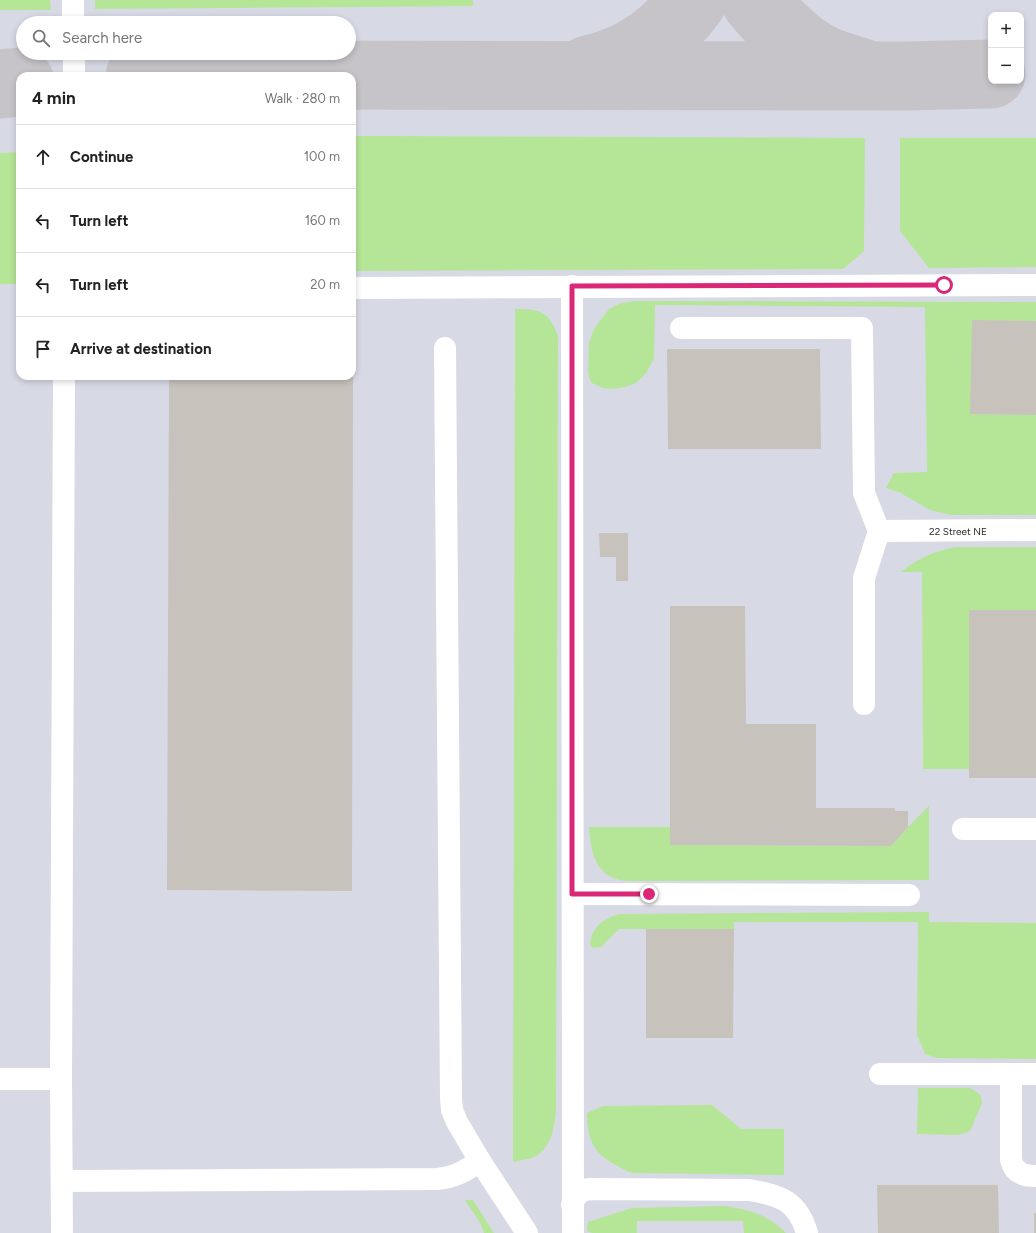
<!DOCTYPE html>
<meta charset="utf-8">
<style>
body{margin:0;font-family:Figtree,sans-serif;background:#f2f2f2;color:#222}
.controls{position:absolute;right:12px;top:12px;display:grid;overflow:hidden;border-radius:8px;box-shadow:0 2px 6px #0003}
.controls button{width:36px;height:36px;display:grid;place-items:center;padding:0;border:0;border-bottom:1px solid #e0e0e0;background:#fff;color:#222;font:20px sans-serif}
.stop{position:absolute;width:12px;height:12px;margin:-9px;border:3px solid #db2777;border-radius:50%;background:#fff}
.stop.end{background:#db2777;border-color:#fff;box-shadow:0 1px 4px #0008}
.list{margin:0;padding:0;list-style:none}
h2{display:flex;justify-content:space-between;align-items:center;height:52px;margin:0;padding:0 16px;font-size:17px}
h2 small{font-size:13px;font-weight:400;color:#767676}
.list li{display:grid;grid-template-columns:26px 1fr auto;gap:12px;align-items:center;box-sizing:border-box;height:64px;padding:0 16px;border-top:1px solid #e0e0e0}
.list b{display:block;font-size:15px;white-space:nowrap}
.list em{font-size:13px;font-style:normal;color:#767676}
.icon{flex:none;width:22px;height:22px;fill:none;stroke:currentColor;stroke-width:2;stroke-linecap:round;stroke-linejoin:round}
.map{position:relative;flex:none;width:1036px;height:1233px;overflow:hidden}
.search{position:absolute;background:#fff;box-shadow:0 2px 6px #0003;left:16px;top:16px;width:340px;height:44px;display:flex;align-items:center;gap:10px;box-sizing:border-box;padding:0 14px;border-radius:22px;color:#767676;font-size:15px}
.panel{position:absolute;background:#fff;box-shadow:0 2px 6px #0003;left:16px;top:72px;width:340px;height:308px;border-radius:12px}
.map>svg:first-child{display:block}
</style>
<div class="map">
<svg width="1036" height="1233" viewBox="0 0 1036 1233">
<rect width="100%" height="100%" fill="#ede5dc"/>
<path fill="#d7dae5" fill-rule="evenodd" d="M0,0H1036V1233H0ZM991,15H1021V81H991ZM23,23H349V53H23ZM20,76H352V376H20Z"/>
<g fill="#b5e597">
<polygon points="0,0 50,0 51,10 0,10"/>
<polygon points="95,0 473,0 473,6 95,9"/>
<polygon points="352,136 865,138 864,251 843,269 352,271"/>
<polygon points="900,138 1036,138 1036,267 929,268 900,231"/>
<polygon points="20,152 20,284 0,284 0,153"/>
<polygon points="635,301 1036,302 1036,321 970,414 1036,415 1036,515 951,515 930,510 899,492 886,488 894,473 927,472 925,307 655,305 654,359 646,373 636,383 625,387 613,389 603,388 592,383 589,378 588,370 589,343 594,329 609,309 621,303"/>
<path d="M515,309C540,309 549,311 558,336L556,1114C553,1131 551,1148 534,1157C528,1160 519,1160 513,1162Z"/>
<path d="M955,547H1036V610L969,769H923L922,572H901C918,558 935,551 955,547Z"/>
<path d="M929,806V880L635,881C629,881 622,881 616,879C594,872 590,847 589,827H671V845L891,846L908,827Z"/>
<path d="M929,912V922L1036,923V1059L937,1058L925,1054L917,1035L918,922H734V929H619L601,947L593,948L590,944C592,927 603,919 619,914Z"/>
<polygon points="918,1088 970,1088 977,1092 981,1096 982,1103 970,1131 959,1135 917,1134"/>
<path d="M712,1105L741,1129H784V1175L632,1173C601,1159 587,1150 587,1113L603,1106Z"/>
<polygon points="465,1200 473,1200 494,1233 484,1233 481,1224"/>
<path d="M725,1206C751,1210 766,1214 786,1233H744L743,1221H637V1233H592L587,1231L588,1222L632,1208Z"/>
</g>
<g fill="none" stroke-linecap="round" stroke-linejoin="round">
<g stroke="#c6c4c8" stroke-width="69">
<path d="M755,0C774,23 797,48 824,60C836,65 849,69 862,73"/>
<path d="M588,70C631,61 667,36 693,0"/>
<polyline points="140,76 202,75 906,76 991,74"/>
<polyline points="0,84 20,82"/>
</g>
</g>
<g fill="#c8c2bc">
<polygon points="972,320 1036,321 1036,415 970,414"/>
<polygon points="667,349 820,349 821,449 668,449"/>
<polygon points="169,376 353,376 352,891 167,890"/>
<polygon points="599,533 628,533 628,581 616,581 616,557 600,557"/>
<polygon points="670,606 745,606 746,724 816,724 816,808 895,808 895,811 908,811 908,827 891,846 670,845"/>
<rect x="969" y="610" width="67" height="168"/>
<polygon points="646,929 734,929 733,1038 646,1038"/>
<polygon points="877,1185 998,1185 999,1233 878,1233"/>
<rect x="1034" y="1213" width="2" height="20"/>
</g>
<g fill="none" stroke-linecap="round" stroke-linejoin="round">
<g stroke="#fff" stroke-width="22">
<polyline points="73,0 73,23"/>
<polyline points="74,53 74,76"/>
<polyline points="572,286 573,1233"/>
<polyline points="352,288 1036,285"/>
<polyline points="681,328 862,328 864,493 879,531 864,578 864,704"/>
<polyline points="445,348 451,1098 452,1110 457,1122 480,1161 527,1233"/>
<polyline points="879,531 1036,530"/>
<polyline points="963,829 1036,829"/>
<polyline points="573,894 909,895"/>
<polyline points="880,1074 1036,1074"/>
<path d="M1011,1074V1160C1014,1173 1024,1176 1036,1176"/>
<polyline points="0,1079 61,1079"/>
<path d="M62,1181L437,1179C456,1177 465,1171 480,1161"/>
<path d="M572,1205C575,1196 579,1191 589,1189L749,1190C780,1195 798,1201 807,1233"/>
<polyline points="62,1233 61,1079 64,376"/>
</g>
</g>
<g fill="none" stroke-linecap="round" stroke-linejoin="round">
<polyline stroke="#db2777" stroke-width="5" points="649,894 572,894 572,286 944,285"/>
</g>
<g text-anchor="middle" stroke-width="3" stroke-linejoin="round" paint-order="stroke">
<g font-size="10" fill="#2a2a2a" stroke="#fff">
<text x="958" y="535">22 Street NE</text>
</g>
</g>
</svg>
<div class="controls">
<button>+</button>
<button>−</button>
</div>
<div class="stop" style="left:944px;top:285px"></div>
<div class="stop end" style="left:649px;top:894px"></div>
<div class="search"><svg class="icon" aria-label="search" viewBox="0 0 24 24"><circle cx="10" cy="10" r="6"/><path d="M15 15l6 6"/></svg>Search here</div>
<section class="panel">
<h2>4 min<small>Walk · 280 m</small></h2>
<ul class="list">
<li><svg class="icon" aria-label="ahead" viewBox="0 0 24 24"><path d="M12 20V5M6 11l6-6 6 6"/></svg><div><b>Continue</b></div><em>100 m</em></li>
<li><svg class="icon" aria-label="left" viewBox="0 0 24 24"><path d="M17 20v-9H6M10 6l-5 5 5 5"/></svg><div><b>Turn left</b></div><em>160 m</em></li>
<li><svg class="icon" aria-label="left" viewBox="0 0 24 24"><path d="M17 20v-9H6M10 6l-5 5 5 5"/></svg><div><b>Turn left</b></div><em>20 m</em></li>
<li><svg class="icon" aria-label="arrive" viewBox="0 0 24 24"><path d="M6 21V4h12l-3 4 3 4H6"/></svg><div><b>Arrive at destination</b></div></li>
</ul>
</section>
</div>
